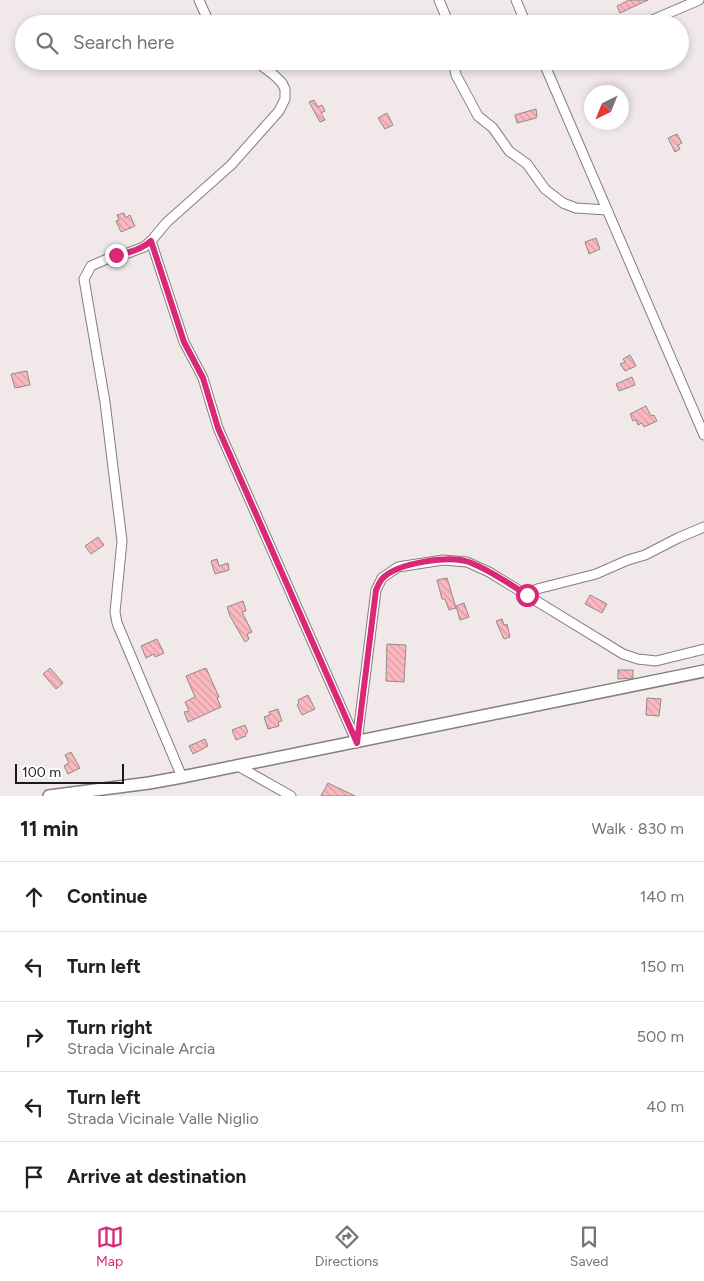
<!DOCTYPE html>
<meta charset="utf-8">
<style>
body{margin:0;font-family:Figtree,sans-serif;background:#f6f6f6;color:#202124}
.compass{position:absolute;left:584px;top:85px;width:45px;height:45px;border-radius:50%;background:#fff;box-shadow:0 2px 8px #0003;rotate:223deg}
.scale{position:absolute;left:15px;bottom:12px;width:109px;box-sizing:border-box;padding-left:5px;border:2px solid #1c1919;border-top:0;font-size:14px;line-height:18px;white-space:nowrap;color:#1c1919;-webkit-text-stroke:4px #fff;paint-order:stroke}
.stop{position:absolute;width:15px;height:15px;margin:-11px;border:4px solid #db2777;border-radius:50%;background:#fff}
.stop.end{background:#db2777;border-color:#fff;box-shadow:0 1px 5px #0008}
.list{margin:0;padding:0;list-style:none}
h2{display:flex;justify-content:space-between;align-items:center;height:65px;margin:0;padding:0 20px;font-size:21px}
h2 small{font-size:16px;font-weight:400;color:#757577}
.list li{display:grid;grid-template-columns:32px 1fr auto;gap:15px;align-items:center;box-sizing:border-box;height:70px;padding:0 20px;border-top:1px solid #e0e0e0}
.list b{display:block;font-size:19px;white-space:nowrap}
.list p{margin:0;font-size:16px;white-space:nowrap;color:#757577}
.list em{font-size:16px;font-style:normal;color:#757577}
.icon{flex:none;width:28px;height:28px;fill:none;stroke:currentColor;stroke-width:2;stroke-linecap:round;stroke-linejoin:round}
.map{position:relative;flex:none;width:704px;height:796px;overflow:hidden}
.search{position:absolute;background:#fff;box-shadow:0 2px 8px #0003;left:15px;right:15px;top:15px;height:55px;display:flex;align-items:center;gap:12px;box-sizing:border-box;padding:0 18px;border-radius:28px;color:#757577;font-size:19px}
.sheet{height:415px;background:#fff}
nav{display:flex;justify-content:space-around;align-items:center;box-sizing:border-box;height:70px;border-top:1px solid #e0e0e0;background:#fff;font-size:14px;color:#757577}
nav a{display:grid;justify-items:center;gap:2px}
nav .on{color:#db2777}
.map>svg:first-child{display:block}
</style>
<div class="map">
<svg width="704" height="796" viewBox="0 0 704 796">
<defs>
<pattern id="building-back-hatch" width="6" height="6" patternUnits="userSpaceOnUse" patternTransform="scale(1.25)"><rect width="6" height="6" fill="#fbb8be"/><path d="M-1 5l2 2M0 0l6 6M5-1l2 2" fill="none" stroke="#d79ea3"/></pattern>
</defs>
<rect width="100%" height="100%" fill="#f0e8e9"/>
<g fill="url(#building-back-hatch)" stroke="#918a8a">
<polygon points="629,0 648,0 620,13 617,6"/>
<polygon points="314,100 318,107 322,105 325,111 321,113 325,120 320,122 309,102"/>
<polygon points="536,109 537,116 536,118 517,123 515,115"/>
<polygon points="387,113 393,125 385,129 378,118"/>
<polygon points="677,134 682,143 678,145 680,149 675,152 668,138"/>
<polygon points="124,213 125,218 130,215 135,226 121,232 116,221 119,220 117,215"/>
<polygon points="596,238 600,249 589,254 585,242"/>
<polygon points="630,355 636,366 625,371 620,364 625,362 623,359"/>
<polygon points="27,371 30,385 15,388 11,374"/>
<polygon points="632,377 635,385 619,391 616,384"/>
<polygon points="646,406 651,416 654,415 657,421 644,427 642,423 638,425 636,420 633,421 630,414"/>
<polygon points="98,537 104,545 91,554 85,546"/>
<polygon points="217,559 219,566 228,563 229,570 215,574 211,561"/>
<polygon points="447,578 456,608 449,610 445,599 442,599 437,580"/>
<polygon points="590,595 607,604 602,613 585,604"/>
<polygon points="243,601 246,611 242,612 252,632 247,634 249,639 245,642 230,616 227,607"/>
<polygon points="464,603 469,617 460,620 456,606"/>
<polygon points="502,619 504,625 507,624 510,637 504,639 496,621"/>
<polygon points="157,639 164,653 155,657 154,654 146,658 141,646"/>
<polygon points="387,644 406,645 404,682 386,681"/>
<polygon points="50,668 63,683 56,689 43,674"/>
<polygon points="206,668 219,697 217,698 221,707 188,722 184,712 189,711 185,702 195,697 186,676"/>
<polygon points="618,670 633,670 633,678 618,679"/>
<polygon points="308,695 315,709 302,715 297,705 299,703 298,700"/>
<polygon points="647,698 661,699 659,716 646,715"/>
<polygon points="278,709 282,721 278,722 279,726 268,729 264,717 270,715 269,712"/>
<polygon points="245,725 248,732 245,734 246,736 236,740 232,730"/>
<polygon points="205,739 208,746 193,754 189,746"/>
<polygon points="71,752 80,768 68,774 64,766 69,763 65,755"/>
<polygon points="328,783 355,796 321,796"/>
</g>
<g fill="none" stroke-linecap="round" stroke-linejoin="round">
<defs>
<g id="minor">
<polyline points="199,0 207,18 213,24"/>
<polyline points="439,0 449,24"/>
<polyline points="516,0 526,24"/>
<polyline points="643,24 699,0"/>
<polyline points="453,61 456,75 478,116 493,128 509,151 527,164 545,189 563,203 576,208 607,210"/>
<polyline points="543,61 704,435"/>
<polyline points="151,241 184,342 203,378 218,428 357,743"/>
<polyline points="527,595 537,589 596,574 628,560 645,555 678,538 704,527"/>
<polyline points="357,742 376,590 382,578 398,567 443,560 467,562 489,572 623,654 638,659 656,661 704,649"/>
<polyline points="238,766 291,796"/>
<polyline points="182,777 117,623 115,612 122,541 105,402 84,279 91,266 116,255 128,253 144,247 151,241 167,222 231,165 279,111 285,99 285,89 282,83 274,75 255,61"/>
</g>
<polyline id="major" points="49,796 149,783 182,777 704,671"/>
</defs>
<use href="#minor" stroke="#857e7e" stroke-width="11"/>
<use href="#major" stroke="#857e7e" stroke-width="14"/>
<use href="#minor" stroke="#fff" stroke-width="9"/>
<use href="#major" stroke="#fff" stroke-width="11"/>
</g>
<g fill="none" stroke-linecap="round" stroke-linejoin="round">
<path stroke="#db2777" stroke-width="6" d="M116,255C129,253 141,250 151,241L184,342L203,378L218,428L357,743L376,590C378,586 380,580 384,577C399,563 449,555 469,562C490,570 508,583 527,595"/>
</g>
</svg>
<svg class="compass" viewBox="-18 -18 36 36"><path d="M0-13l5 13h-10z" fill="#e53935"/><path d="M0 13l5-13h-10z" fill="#757577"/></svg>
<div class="scale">100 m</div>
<div class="stop" style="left:527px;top:595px"></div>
<div class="stop end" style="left:116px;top:255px"></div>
<div class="search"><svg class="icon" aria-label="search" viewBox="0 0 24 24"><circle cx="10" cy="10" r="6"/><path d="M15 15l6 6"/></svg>Search here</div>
</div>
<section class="sheet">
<h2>11 min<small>Walk · 830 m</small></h2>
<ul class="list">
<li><svg class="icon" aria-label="ahead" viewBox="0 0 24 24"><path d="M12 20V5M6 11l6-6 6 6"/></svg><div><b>Continue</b></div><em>140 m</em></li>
<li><svg class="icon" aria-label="left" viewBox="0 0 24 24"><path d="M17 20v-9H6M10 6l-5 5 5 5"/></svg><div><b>Turn left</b></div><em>150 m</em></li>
<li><svg class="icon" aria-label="right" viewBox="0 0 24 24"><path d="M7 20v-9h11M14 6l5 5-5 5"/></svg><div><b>Turn right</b><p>Strada Vicinale Arcia</p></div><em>500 m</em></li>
<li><svg class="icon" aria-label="left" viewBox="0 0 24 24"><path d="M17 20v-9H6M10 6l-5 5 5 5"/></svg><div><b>Turn left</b><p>Strada Vicinale Valle Niglio</p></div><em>40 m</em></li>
<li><svg class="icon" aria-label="arrive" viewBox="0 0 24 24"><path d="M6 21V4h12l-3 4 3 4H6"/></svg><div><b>Arrive at destination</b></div></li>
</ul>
</section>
<nav>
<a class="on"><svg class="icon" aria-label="map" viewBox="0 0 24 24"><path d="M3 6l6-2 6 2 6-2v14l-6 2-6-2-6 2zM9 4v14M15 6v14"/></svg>Map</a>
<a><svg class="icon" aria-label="directions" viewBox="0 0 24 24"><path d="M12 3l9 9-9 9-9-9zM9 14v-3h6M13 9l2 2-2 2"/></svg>Directions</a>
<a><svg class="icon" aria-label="saved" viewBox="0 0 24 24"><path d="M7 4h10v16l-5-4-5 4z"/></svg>Saved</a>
</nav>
